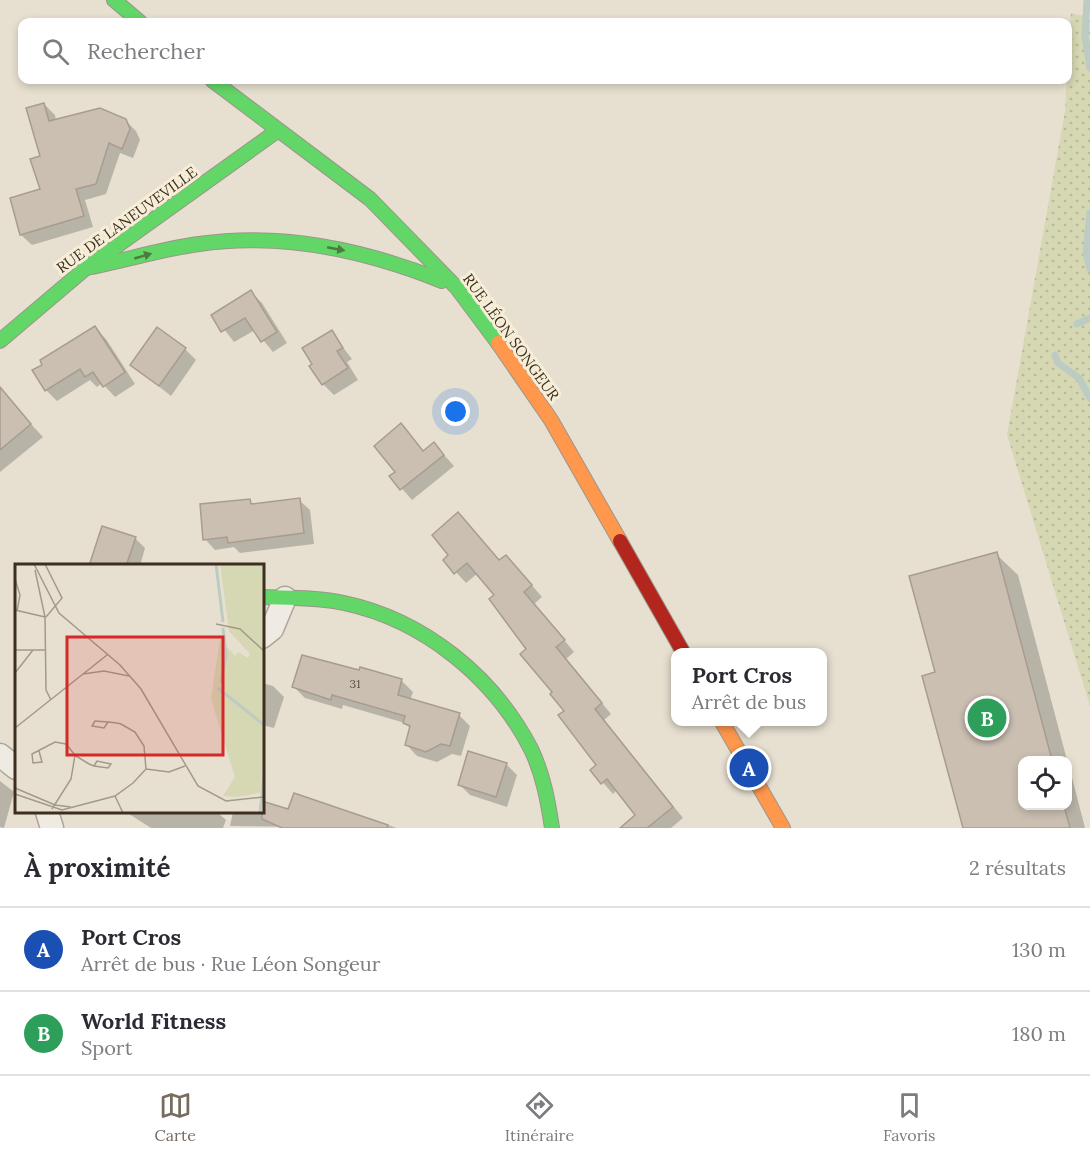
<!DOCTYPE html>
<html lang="fr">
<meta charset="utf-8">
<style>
body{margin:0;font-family:Lora,serif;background:#f2f2f3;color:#2b2b33}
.controls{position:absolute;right:18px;bottom:18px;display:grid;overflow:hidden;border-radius:12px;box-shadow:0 3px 9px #0003}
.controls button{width:54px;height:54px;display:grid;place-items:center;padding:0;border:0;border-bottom:2px solid #e1e1e2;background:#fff;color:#2b2b33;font:30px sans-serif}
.you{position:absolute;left:456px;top:412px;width:21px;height:21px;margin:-15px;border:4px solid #fff;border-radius:50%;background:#1a73e8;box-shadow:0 0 0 9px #1a73e833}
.badge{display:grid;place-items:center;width:39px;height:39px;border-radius:50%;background:#786c5e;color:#fff;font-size:20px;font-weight:700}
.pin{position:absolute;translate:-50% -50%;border:3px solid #fff;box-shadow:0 2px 6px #0006}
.popup{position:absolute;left:671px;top:648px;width:156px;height:78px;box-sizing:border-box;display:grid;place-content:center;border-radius:12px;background:#fff;filter:drop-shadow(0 2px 4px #0005);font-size:20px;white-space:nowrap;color:#7c7c81}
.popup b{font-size:22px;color:#2b2b33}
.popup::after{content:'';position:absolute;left:50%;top:100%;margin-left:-12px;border:12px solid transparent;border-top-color:#fff}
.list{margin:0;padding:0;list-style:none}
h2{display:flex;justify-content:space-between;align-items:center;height:78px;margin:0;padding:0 24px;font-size:26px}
h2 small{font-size:20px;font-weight:400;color:#7c7c81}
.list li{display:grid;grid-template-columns:39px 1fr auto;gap:18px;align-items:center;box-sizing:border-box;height:84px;padding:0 24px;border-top:2px solid #e1e1e2}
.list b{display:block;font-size:22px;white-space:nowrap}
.list p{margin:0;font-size:20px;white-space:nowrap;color:#7c7c81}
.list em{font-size:20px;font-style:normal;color:#7c7c81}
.icon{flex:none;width:33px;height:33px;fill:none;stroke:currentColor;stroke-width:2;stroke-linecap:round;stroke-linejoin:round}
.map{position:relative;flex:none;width:1090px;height:828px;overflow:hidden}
.search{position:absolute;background:#fff;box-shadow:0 3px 9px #0003;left:18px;right:18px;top:18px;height:66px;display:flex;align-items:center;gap:15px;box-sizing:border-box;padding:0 21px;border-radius:12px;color:#7c7c81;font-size:22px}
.sheet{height:246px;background:#fff}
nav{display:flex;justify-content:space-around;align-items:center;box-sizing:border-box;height:84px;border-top:2px solid #e1e1e2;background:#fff;font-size:16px;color:#7c7c81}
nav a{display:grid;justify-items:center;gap:3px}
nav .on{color:#786c5e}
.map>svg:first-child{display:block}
</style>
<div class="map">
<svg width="1090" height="828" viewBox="0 0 1090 828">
<defs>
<pattern id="grass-dots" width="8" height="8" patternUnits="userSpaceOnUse" patternTransform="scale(1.5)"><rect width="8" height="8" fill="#d6d7b3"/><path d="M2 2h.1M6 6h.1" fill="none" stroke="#b9b99a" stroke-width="1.8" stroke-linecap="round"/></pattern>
</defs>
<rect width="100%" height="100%" fill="#e7e0d1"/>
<polygon fill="url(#grass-dots)" points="1071,13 1088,17 1090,21 1090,706 1007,435 1065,111"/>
<g fill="#0003">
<polygon points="44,104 55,115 56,121 125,120 136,131 140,140 133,158 120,153 106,194 85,200 93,227 32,245 21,235 11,199 41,190"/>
<polygon points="251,292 262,303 287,343 273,352 255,330 234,342 213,315"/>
<polygon points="95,328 106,339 135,384 115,397 102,383 97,387 90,380 57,401 46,390"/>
<polygon points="331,332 352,359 347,362 358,380 334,395 323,384"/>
<polygon points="185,349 196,360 171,396 132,365"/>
<polygon points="4,395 43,437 0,472 0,398"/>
<polygon points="401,425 424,452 434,444 454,466 412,500 391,476 397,472"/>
<polygon points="299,500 310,510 314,544 240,553 234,547 215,550 205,539 250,501 254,505"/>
<polygon points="135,538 145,548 140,566 93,566"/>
<polygon points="996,554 1018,575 1067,760 1022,760 1022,806 1068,806 1068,762 1085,828 964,828 937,673"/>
<polygon points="445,560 500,562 516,567 542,597 534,604 574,652 566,659 611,714 604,720 683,818 671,828 638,828 637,815 617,790 613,794 592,770 598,766 496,595 478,573 466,583"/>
<polygon points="361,668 402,681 413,692 410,700 459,715 470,726 461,756 452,754 437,762 417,756 407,745 411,729 405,723 343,705 342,709 305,698 294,687 360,672"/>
<polygon points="262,683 273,686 284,697 274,728 262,725"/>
<polygon points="506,764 517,775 507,807 470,795 459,784"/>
<polygon points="0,781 14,792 4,828 0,827"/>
<polygon points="295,795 397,828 230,826 233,812 289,811"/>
<polygon points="126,812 217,812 226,820 223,828 151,828"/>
</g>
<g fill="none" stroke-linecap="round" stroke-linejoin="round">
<g stroke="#bcccc2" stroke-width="7">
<polyline points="1087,0 1085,36 1090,68"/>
<polyline points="1090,213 1086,253 1090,269"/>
<polyline points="1077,324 1090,318"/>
<polyline points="1055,355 1058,363 1079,378 1090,398"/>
</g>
</g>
<g fill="#cbbfb2" stroke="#a89c90" stroke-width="1.5">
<polygon points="44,103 49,121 100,108 126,119 130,129 122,149 109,143 96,184 76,189 84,216 20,235 10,198 40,189 30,159 40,156 26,108"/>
<polygon points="251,290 277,332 261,342 245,318 221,332 211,315"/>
<polygon points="95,326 125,372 103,387 93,372 85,377 80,369 45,391 32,370 42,365 40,360"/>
<polygon points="157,327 186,348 159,386 130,365"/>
<polygon points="332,330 343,348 337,351 348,368 322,385 309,366 312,364 302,348"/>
<polygon points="0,387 31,424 0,450"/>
<polygon points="401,423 423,451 434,442 444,455 400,490 389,476 395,472 374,446"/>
<polygon points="300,498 304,533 228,543 227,537 203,540 200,504 250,499 251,504"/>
<polygon points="458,512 499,560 506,555 532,585 524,592 565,640 556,647 602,703 595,709 673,807 647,828 620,828 635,815 607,779 601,784 590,770 596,765 558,715 564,711 550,694 552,692 520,654 526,649 489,599 494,595 467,563 454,574 443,560 448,555 432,535"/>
<polygon points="102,526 136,537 126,566 89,566"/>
<polygon points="997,552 1052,760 1023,760 1023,806 1064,806 1070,828 963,828 922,676 935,672 909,576"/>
<polygon points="302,655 359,670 360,667 402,679 398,695 460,713 450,746 441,744 426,752 405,745 410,726 403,723 405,716 332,695 331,700 292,687"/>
<polygon points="468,751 507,763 496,797 458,785"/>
<polygon points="294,793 388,825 387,828 282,828 262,819 262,801 288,809"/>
</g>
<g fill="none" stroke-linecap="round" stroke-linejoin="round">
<defs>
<g id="street">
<polyline points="262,637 272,629 285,598"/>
<polyline points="0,755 16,768"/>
<polyline points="47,812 52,828"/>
</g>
<g id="fast">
<polyline points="114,0 140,22"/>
<polyline points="212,80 370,199 457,288 498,343"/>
<path d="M86,268C124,261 161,249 199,244C282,232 365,250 442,281"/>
<polyline points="0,341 86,268 277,131"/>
<path d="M262,597C289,598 317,597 344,603C424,620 494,677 531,749C543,774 548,801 552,828"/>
</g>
<g id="slow">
<polyline points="498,343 551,420 620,541"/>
<polyline points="722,722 783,828"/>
</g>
<polyline id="jam" points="620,541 683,652"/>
</defs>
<use href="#street" stroke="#ada599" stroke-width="25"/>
<use href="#fast" stroke="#9c958a" stroke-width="16"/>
<use href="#slow" stroke="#9c958a" stroke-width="16"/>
<use href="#jam" stroke="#9c958a" stroke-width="16"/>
<use href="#street" stroke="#efebe3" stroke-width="22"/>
<use href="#fast" stroke="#63d668" stroke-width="14"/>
<use href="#slow" stroke="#ff974d" stroke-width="14"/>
<use href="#jam" stroke="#b3261e" stroke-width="14"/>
</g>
<defs><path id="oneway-solid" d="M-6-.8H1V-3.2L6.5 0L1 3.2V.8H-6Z" transform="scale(1.5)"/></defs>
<g fill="#4e7a40">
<use href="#oneway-solid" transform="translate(336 249) rotate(11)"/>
<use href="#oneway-solid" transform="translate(143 256) rotate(-16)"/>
</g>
<g text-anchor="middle" stroke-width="6" stroke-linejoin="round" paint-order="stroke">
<g font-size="12" fill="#605244">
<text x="355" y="688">31</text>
</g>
<g font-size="15" fill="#3d2e20" stroke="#f7eed8">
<text transform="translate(127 220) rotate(-36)" y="5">RUE DE LANEUVEVILLE</text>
<text transform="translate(511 337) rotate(54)" y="5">RUE LÉON SONGEUR</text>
</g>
</g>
<g transform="translate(15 564)">
<rect width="249" height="249" fill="#e7e0d1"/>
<path d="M205,0H249V228L222,233L208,232L220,213L196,135L205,75L220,92L223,88L233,94L235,90L214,67Z" fill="#d6d7b3"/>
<path fill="none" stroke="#bcccc2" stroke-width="3" d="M201,0L208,58M206,119L211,91L208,64M203,124L249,161M245,249L249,214"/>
<path fill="none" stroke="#a3998a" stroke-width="1.5" d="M19,0L44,49L105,101L126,125L183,222L211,237L249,233M30,0L47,34L31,53M20,6L30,53L31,126L36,136M0,15L5,31L2,47M0,46L30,53M201,60L225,65L249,87M0,86H31M0,109L18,86M68,110L89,107L114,112M0,164L92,91M24,187L27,198L18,199L17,190L40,178L51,180L60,191L56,215L37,245M61,192L74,200L79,202L93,204L96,200L82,197L79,202M131,205L154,208L170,202M0,224L40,241L56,243M0,230L47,246L100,232L118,219L131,205L129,182L120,168L106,160L102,159L93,158L80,157L77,162L89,164L93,158M100,232L108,249"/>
<path fill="#d62828" fill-opacity="0.15" stroke="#d62828" stroke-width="3" d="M52,73H208V191H52Z"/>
<rect width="249" height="249" fill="none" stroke="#3d2e20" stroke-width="3"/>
</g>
</svg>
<div class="controls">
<button><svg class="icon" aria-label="locate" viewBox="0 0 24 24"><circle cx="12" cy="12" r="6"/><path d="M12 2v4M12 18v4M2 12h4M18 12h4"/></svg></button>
</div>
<div class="you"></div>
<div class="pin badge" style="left:749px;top:768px;background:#1a4fb4">A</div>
<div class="popup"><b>Port Cros</b>Arrêt de bus</div>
<div class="pin badge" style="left:987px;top:718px;background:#2e9e5b">B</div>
<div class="search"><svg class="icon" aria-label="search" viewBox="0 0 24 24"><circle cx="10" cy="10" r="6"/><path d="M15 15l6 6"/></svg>Rechercher</div>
</div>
<section class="sheet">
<h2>À proximité<small>2 résultats</small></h2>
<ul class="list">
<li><span class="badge" style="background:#1a4fb4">A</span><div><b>Port Cros</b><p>Arrêt de bus · Rue Léon Songeur</p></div><em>130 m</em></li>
<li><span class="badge" style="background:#2e9e5b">B</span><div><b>World Fitness</b><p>Sport</p></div><em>180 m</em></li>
</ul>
</section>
<nav>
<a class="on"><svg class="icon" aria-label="map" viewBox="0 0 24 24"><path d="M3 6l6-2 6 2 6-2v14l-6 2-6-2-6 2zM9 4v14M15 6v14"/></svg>Carte</a>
<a><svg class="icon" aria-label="directions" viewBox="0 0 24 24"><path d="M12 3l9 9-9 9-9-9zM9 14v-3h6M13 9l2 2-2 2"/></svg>Itinéraire</a>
<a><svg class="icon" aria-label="saved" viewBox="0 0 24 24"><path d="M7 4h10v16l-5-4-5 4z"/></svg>Favoris</a>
</nav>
